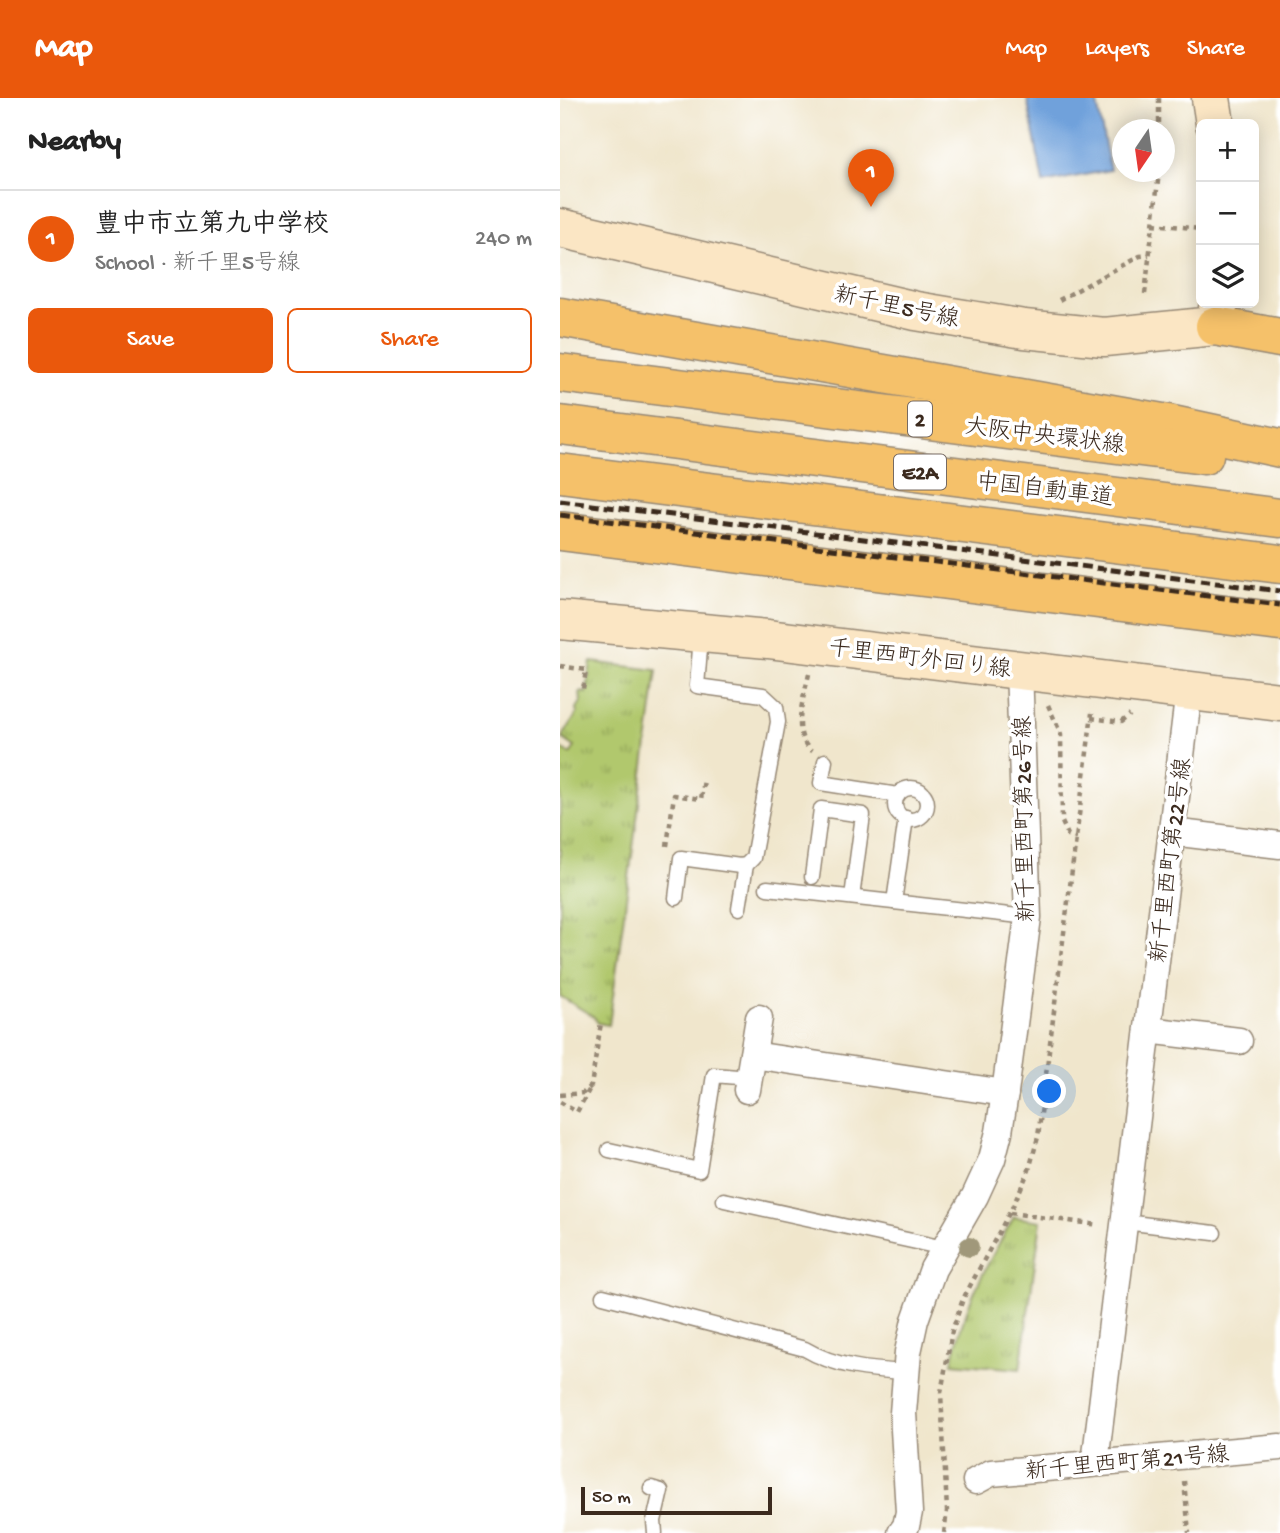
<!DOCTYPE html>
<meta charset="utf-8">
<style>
body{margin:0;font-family:"Gochi Hand","Klee One",sans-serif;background:#f6f6f6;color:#222}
.controls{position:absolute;right:21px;top:21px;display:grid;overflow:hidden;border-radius:10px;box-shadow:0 4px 18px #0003}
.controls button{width:63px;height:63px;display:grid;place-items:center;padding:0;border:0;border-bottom:2px solid #e0e0e0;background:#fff;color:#222;font:35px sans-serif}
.compass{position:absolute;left:552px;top:21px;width:63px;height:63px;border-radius:50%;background:#fff;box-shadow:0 4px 18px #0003;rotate:193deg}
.scale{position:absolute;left:21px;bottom:18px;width:191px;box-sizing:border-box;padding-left:7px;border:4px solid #3b2a1e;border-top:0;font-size:19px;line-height:24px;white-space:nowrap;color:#3b2a1e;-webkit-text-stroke:5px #fff;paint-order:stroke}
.you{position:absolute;left:490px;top:994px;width:24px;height:24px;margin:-18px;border:5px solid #fff;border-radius:50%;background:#1a73e8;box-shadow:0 0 0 10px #1a73e833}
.badge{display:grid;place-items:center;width:46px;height:46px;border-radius:50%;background:#ea580c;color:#fff;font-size:23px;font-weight:700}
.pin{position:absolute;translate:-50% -58px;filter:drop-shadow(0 2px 4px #0008)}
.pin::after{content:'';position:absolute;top:37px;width:24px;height:21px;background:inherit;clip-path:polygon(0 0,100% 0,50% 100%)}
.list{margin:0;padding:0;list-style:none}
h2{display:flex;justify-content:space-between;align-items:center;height:91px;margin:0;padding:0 28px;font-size:30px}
h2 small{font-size:23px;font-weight:400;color:#767676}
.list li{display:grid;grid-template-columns:46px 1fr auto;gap:21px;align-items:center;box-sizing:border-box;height:98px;padding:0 28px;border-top:2px solid #e0e0e0}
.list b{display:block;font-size:26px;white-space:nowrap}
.list p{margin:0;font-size:23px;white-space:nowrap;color:#767676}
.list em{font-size:23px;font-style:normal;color:#767676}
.actions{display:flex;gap:14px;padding:21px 28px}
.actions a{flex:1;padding:16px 0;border:2px solid #ea580c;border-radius:10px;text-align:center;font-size:24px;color:#ea580c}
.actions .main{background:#ea580c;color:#fff}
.icon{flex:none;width:38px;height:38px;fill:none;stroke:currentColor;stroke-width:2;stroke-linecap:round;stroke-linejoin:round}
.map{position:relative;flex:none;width:720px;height:1435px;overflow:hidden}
header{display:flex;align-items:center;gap:42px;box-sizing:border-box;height:98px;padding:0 35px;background:#ea580c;color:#fff}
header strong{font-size:33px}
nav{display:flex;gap:38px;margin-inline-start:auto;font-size:24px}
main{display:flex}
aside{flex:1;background:#fff}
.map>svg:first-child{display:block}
</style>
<header>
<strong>Map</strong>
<nav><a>Map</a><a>Layers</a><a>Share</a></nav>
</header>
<main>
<aside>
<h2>Nearby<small></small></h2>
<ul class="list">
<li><span class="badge">1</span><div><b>豊中市立第九中学校</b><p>School · 新千里5号線</p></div><em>240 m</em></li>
</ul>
<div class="actions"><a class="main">Save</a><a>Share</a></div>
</aside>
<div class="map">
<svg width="720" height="1435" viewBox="0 0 720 1435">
<defs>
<pattern id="park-tufts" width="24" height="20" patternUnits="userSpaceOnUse" patternTransform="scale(1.75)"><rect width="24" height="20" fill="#b1c86d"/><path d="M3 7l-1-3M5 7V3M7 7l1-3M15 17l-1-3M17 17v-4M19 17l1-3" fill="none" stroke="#91a359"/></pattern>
</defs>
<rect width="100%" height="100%" fill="#fff"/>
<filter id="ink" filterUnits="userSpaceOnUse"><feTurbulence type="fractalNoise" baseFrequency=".0143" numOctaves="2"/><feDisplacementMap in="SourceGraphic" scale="14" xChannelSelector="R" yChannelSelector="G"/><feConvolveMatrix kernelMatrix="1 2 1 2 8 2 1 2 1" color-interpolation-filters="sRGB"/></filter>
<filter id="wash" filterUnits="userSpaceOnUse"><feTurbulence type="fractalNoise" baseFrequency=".00686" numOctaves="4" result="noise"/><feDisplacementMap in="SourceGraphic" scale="28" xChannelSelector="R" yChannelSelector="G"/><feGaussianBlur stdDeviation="1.57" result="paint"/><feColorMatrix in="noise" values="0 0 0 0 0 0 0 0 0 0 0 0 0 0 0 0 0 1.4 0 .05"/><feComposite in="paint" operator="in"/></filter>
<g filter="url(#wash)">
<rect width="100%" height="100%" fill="#f0e6cc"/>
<g fill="url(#park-tufts)" stroke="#767946" stroke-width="2">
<polygon points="31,564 97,572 49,927 38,925 34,919 0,898 0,650 10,656 15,649 2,640 18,614 16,612 21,604 20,594 26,595"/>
<path d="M454,1119L481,1123L460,1271L392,1265C404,1206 425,1170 454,1119Z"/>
</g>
<polygon fill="#70a1db" stroke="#56667c" stroke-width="2" points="467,0 536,0 550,72 483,85"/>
</g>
<g filter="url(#ink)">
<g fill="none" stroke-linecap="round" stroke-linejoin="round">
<defs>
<g id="lane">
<polyline points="265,663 261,685 338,697"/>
<circle cx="351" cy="706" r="16"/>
<polyline points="252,779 261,711 303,717 292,799"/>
<polyline points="207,790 468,819"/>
<polyline points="116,800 121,760 180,768 186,767 193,760 218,624 216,609 203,597 137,588 141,538"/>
<polyline points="334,804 346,720"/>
<polyline points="179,810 186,767"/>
<polyline points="49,1052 139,1072 154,977 189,980"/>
<polyline points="164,1102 384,1150"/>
<polyline points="565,1124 654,1135"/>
<path d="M43,1198L245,1251C275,1269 311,1272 345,1274"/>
<polyline points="91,1390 101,1393 94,1423 95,1435"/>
</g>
<g id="street">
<polyline points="612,734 720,747"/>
<polyline points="588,932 679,943"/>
<polyline points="193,957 445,995"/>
<polyline points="187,992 199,920"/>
<polyline points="535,1365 629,592"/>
<polyline points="416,1383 431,1375 720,1349"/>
<polyline points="341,1435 346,1428 349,1414 343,1315 348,1254 355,1222 373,1171 415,1098 432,1061 439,1034 445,995 468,819 459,571"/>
</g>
<g id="secondary">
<polyline points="651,0 655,26"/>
<polyline points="0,130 356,213 464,231 544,239 655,228 659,205"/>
<polyline points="0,522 208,541 720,604"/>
</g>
<g id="primary">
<polyline points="0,219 608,326 720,350"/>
<polyline points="655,228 720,240"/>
<polyline points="0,275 644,357"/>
<polyline points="0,433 720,524"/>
</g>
<g id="highway">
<polyline points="0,327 720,420"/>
<polyline points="0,375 720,466"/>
</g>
</defs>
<use href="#lane" stroke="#968875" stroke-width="17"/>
<use href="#street" stroke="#968875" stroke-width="29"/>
<use href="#secondary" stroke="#968875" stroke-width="41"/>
<use href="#primary" stroke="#968875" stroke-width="41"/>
<use href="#highway" stroke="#968875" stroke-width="41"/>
<g stroke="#968875" stroke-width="4.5" stroke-dasharray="5 5" stroke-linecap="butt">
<polyline points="599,0 599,32"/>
<polyline points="593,126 641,131"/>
<polyline points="585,196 599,74"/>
<polyline points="499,202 580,158 589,157"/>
<polyline points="0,568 26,572 23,592 26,592"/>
<path d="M249,576C244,599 230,637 252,653"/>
<polyline points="488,607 501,636 502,724 508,737 516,740"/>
<polyline points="531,620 561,624 570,617"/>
<polyline points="107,748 114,697 141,701 144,682"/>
<polyline points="0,997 23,995 31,988 41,925"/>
<polyline points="0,1004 17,1014 29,992"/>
<polyline points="450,1115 539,1127"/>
<polyline points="624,1383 629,1435"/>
<polyline points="384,1435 387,1413 381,1295 392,1233 403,1201 453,1108 469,1072 478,1039 532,615"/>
</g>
<use href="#lane" stroke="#fff" stroke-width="14"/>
<use href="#street" stroke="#fff" stroke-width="26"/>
<use href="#secondary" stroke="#fbe6c4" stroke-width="38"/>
<use href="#primary" stroke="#f5c16b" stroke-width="38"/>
<use href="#highway" stroke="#f5c16b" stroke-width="38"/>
<g stroke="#3b2a1e" stroke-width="5" stroke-dasharray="10 5" stroke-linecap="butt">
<polyline points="0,403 720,493"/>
<polyline points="0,417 720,507"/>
</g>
</g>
<circle fill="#a0987a" cx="409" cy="1149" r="10"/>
</g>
<g text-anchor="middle" stroke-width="7" stroke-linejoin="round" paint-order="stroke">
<g fill="#fff" stroke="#766a62" stroke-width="2">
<rect x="348" y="303.5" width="24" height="35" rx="5"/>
<rect x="334" y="356.5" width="52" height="35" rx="5"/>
</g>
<g font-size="21" font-weight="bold" fill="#3b2a1e">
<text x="360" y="328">2</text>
<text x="360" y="381">E2A</text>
</g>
<g font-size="23" fill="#3b2a1e" stroke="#fff">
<text transform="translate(337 207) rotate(12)" y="8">新千里5号線</text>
<text transform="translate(485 336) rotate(7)" y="8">大阪中央環状線</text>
<text transform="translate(485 390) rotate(7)" y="8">中国自動車道</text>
<text transform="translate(360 559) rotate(7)" y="8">千里西町外回り線</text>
<text transform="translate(463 721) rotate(-91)" y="8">新千里西町第26号線</text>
<text transform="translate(609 762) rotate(-83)" y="8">新千里西町第22号線</text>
<text transform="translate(567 1363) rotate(-5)" y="8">新千里西町第21号線</text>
</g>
</g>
</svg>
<div class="controls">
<button>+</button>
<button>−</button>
<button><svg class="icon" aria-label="layers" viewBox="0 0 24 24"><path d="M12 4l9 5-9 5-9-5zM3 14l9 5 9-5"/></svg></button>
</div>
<svg class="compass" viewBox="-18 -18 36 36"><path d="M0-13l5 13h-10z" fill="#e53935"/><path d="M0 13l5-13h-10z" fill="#767676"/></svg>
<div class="scale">50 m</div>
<div class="you"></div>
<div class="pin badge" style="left:311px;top:109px">1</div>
</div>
</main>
